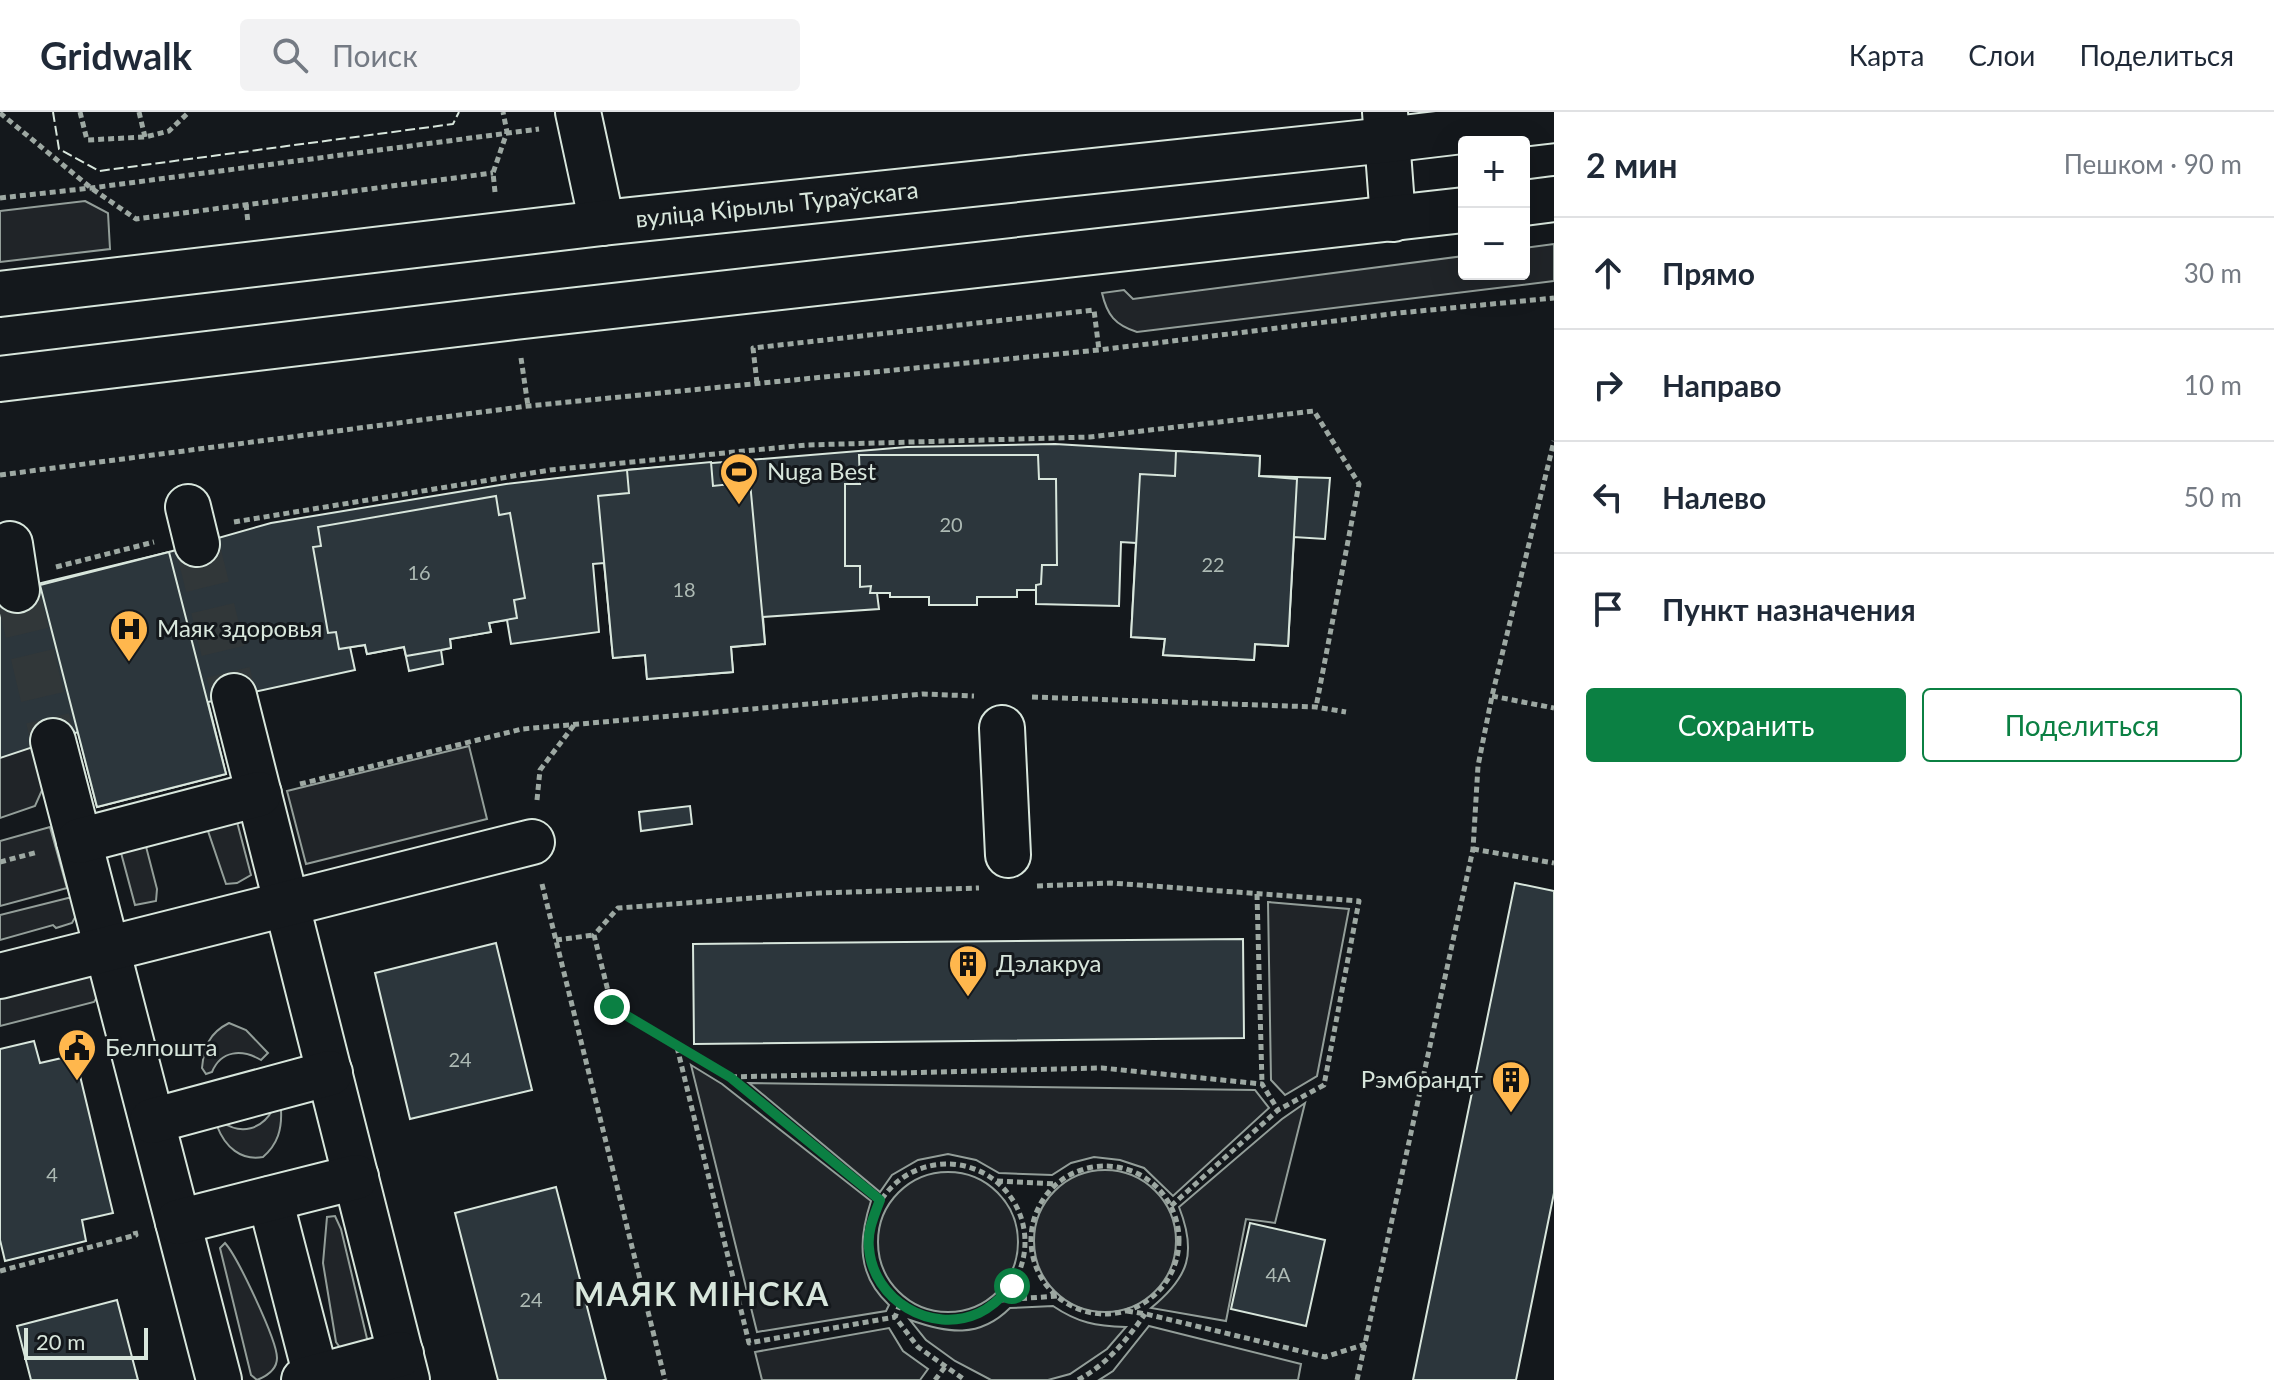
<!DOCTYPE html>
<html lang="ru">
<meta charset="utf-8">
<style>
body{margin:0;font-family:Lato,sans-serif;background:#f2f2f3;color:#1f2937}
.controls{position:absolute;right:24px;top:24px;display:grid;overflow:hidden;border-radius:8px;box-shadow:0 8px 32px #0002}
.controls button{width:72px;height:72px;display:grid;place-items:center;padding:0;border:0;border-bottom:2px solid #e0e1e3;background:#fff;color:#1f2937;font:40px sans-serif}
.scale{position:absolute;left:24px;bottom:20px;width:124px;box-sizing:border-box;padding-left:8px;border:4px solid #d8e6dc;border-top:0;font-size:22px;line-height:28px;white-space:nowrap;color:#d8e6dc;-webkit-text-stroke:6px #14181c;paint-order:stroke}
.stop{position:absolute;width:24px;height:24px;margin:-18px;border:6px solid #0b8043;border-radius:50%;background:#fff}
.stop.end{background:#0b8043;border-color:#fff;box-shadow:0 2px 8px #0008}
.list{margin:0;padding:0;list-style:none}
h2{display:flex;justify-content:space-between;align-items:center;height:104px;margin:0;padding:0 32px;font-size:34px}
h2 small{font-size:26px;font-weight:400;color:#747a83}
.list li{display:grid;grid-template-columns:52px 1fr auto;gap:24px;align-items:center;box-sizing:border-box;height:112px;padding:0 32px;border-top:2px solid #e0e1e3}
.list b{display:block;font-size:30px;white-space:nowrap}
.list em{font-size:26px;font-style:normal;color:#747a83}
.actions{display:flex;gap:16px;padding:24px 32px}
.actions a{flex:1;padding:18px 0;border:2px solid #0b8043;border-radius:8px;text-align:center;font-size:28px;color:#0b8043}
.actions .main{background:#0b8043;color:#fff}
.icon{flex:none;width:44px;height:44px;fill:none;stroke:currentColor;stroke-width:2;stroke-linecap:round;stroke-linejoin:round}
.map{position:relative;flex:none;width:1554px;height:1268px;overflow:hidden}
header{display:flex;align-items:center;gap:48px;box-sizing:border-box;height:112px;padding:0 40px;background:#fff;border-bottom:2px solid #e0e1e3}
header strong{font-size:38px}
nav{display:flex;gap:44px;margin-inline-start:auto;font-size:28px}
.search{width:560px;height:72px;background:#f2f2f3;display:flex;align-items:center;gap:20px;box-sizing:border-box;padding:0 28px;border-radius:8px;color:#747a83;font-size:30px}
main{display:flex}
aside{flex:1;background:#fff}
.map>svg:first-child{display:block}
</style>
<header>
<strong>Gridwalk</strong>
<div class="search"><svg class="icon" aria-label="search" viewBox="0 0 24 24"><circle cx="10" cy="10" r="6"/><path d="M15 15l6 6"/></svg>Поиск</div>
<nav><a>Карта</a><a>Слои</a><a>Поделиться</a></nav>
</header>
<main>
<div class="map">
<svg width="1554" height="1268" viewBox="0 0 1554 1268">
<rect width="100%" height="100%" fill="#14181c"/>
<g fill="#202428" stroke="#939e99" stroke-width="2">
<polygon points="85,89 108,101 110,137 0,150 0,99"/>
<path d="M1554,132V169L1137,220C1115,213 1107,203 1102,181L1124,178L1133,187L1464,144V162H1524V136Z"/>
<polygon points="31,634 43,676 35,694 0,706 0,635"/>
<polygon points="469,634 487,707 306,752 287,679"/>
<polygon points="231,687 251,763 237,771 226,772 208,719 208,695"/>
<polygon points="113,711 142,719 157,777 156,789 135,793"/>
<polygon points="50,715 67,776 0,794 0,729"/>
<polygon points="68,786 74,786 78,800 72,811 56,816 53,813 0,828 0,803"/>
<polygon points="1268,790 1349,797 1317,964 1285,983 1271,968"/>
<polygon points="94,860 99,882 94,890 0,914 0,879"/>
<path d="M229,911L246,918L268,941L261,948C242,937 221,938 212,960L206,962L202,956C204,935 209,921 229,911Z"/>
<path d="M691,953L722,972L871,1089C858,1129 857,1163 889,1193L886,1199L757,1220Z"/>
<polygon points="749,971 1255,978 1269,996 1173,1084 1144,1056 1120,1048 1094,1045 1071,1051 1052,1063 999,1061 976,1048 948,1042 918,1048 892,1063 880,1080"/>
<path d="M1305,991L1275,1111L1246,1107L1226,1209L1151,1196C1189,1165 1197,1141 1179,1095L1282,1007Z"/>
<path d="M273,997L281,998C282,1017 278,1032 263,1045C241,1049 225,1035 217,1014L222,1010C241,1023 262,1018 273,997Z"/>
<circle cx="1105" cy="1129" r="71"/>
<circle cx="948" cy="1130" r="70"/>
<polygon points="335,1104 341,1117 369,1235 341,1237 336,1230 323,1151 327,1105"/>
<path d="M225,1131C237,1144 277,1228 277,1246C277,1258 267,1264 257,1268L251,1263L220,1136Z"/>
<path d="M1053,1194C1078,1211 1096,1214 1126,1215L1107,1237L1070,1262L1048,1268H991L955,1249L926,1228L910,1208C947,1221 979,1227 1010,1196Z"/>
<polygon points="1149,1214 1301,1252 1298,1268 1099,1268 1113,1259"/>
<polygon points="889,1216 903,1239 928,1257 920,1268 762,1268 755,1240"/>
</g>
<g fill="#2c363c" stroke="#d8e6dc" stroke-width="2">
<polygon points="1055,332 1260,344 1259,364 1330,366 1325,427 1294,425 1288,534 1255,532 1254,548 1163,543 1165,527 1131,525 1136,431 1121,430 1119,494 1036,492 1036,478 1017,478 1017,485 977,485 977,493 929,493 929,485 890,485 890,481 877,481 879,497 763,505 765,532 731,535 733,560 647,567 645,543 613,546 604,451 593,452 599,520 511,532 507,508 489,511 491,520 450,527 451,536 441,538 443,552 409,559 404,535 367,542 365,533 350,535 355,558 208,590 226,662 97,695 78,620 0,646 0,481 169,440 271,411 506,372 627,358 907,335"/>
<polygon points="1176,339 1260,344 1259,364 1297,367 1288,534 1255,532 1254,548 1163,543 1165,527 1131,525 1140,362 1175,364"/>
<polygon points="859,343 1038,343 1039,367 1056,367 1057,453 1042,453 1041,472 1036,473 1036,478 1017,478 1017,485 977,485 977,493 929,493 929,485 890,485 890,481 870,481 871,474 860,475 860,454 845,454 845,372 860,372"/>
<polygon points="711,350 713,374 750,370 765,532 731,535 733,560 647,567 645,543 613,546 598,384 629,381 627,358"/>
<polygon points="496,384 499,403 510,401 525,486 514,488 517,506 489,511 491,520 450,527 451,536 441,538 406,544 404,535 367,542 365,533 339,537 336,520 328,521 313,435 321,434 318,415"/>
<polygon points="169,440 226,662 97,695 40,473"/>
<polygon points="690,694 692,712 641,719 639,700"/>
<polygon points="1515,771 1554,779 1554,1081 1516,1268 1413,1268"/>
<polygon points="1243,827 1244,926 694,932 693,832"/>
<polygon points="496,831 532,978 410,1007 375,861"/>
<polygon points="34,929 40,951 75,943 113,1101 82,1108 86,1129 5,1149 0,1128 0,937"/>
<polygon points="556,1075 606,1268 498,1268 455,1101"/>
<polygon points="1250,1111 1325,1128 1306,1214 1231,1197"/>
<polygon points="117,1188 138,1268 31,1268 17,1214"/>
</g>
<g fill="none" stroke-linecap="round" stroke-linejoin="round">
<g stroke="#313739" stroke-width="44" stroke-dasharray="44 22" stroke-linecap="butt">
<polyline points="197,432 234,584"/>
<polyline points="17,478 53,629"/>
</g>
<defs>
<g id="minor">
<polyline points="578,0 602,111"/>
<polyline points="1385,0 1393,107"/>
<polyline points="188,395 197,432"/>
<polyline points="10,432 17,478"/>
<polyline points="234,584 407,1268"/>
<polyline points="1002,616 1008,743"/>
<polyline points="53,629 219,1268"/>
<polyline points="79,729 259,682"/>
<polyline points="0,864 532,730"/>
<polyline points="152,1009 330,961"/>
<polyline points="270,1087 317,1268"/>
<polyline points="178,1110 356,1065"/>
<polyline points="304,1268 401,1242"/>
</g>
<g id="major">
<polyline points="1524,91 1554,87"/>
<polyline points="0,182 602,111 1387,28 1554,8"/>
<polyline points="0,267 515,205 1464,98"/>
</g>
</defs>
<use href="#minor" stroke="#d8e6dc" stroke-width="48"/>
<use href="#major" stroke="#d8e6dc" stroke-width="48"/>
<g stroke="#9da8a2" stroke-width="5" stroke-dasharray="6 4" stroke-linecap="butt">
<polyline points="80,0 87,28 145,25 169,19 189,0"/>
<polyline points="139,0 145,25"/>
<polyline points="0,1 91,76 136,107 493,61"/>
<polyline points="495,80 493,61 507,20 503,0"/>
<polyline points="0,86 91,76 539,17"/>
<polyline points="246,92 248,111"/>
<polyline points="521,246 528,294"/>
<polyline points="757,271 753,236 1094,198 1099,238"/>
<polyline points="0,363 528,294 1099,238 1399,201 1554,186"/>
<polyline points="234,410 550,358 806,333 1090,325 1314,299 1359,372 1316,595"/>
<polyline points="56,455 154,430"/>
<polyline points="1492,584 1554,596"/>
<polyline points="1032,585 1316,595 1346,600"/>
<polyline points="300,672 522,617 923,582 974,584"/>
<polyline points="537,688 540,658 574,613"/>
<polyline points="1473,737 1554,751"/>
<polyline points="0,750 38,740"/>
<polyline points="542,772 665,1268"/>
<polyline points="1037,774 1111,771 1359,789 1324,973 1278,998 1171,1094"/>
<polyline points="1257,782 1262,972"/>
<polyline points="556,828 594,823"/>
<polyline points="677,935 749,1231 895,1205"/>
<polyline points="731,965 1102,956 1262,972 1278,998"/>
<circle cx="947" cy="1130" r="78"/>
<circle cx="1105" cy="1128" r="74"/>
<polyline points="997,1069 1057,1072"/>
<polyline points="880,1088 730,965 612,895 594,823 618,796 820,781 979,776"/>
<polyline points="0,1159 136,1123 135,1119"/>
<polyline points="1001,1188 1057,1184"/>
<polyline points="900,1192 895,1205 918,1235 965,1268"/>
<polyline points="1127,1199 1146,1202 1325,1245 1366,1232"/>
<polyline points="935,1268 945,1255"/>
<path d="M1078,1268C1107,1252 1126,1229 1145,1202"/>
<polyline points="1357,1268 1473,737 1478,654 1492,584 1554,329"/>
</g>
<use href="#minor" stroke="#14181c" stroke-width="44"/>
<use href="#major" stroke="#14181c" stroke-width="44"/>
<polyline stroke="#d8e6dc" stroke-width="2" stroke-dasharray="10 4" stroke-linecap="butt" points="53,0 59,37 99,59 453,12 459,0"/>
</g>
<g fill="none" stroke-linecap="round" stroke-linejoin="round">
<path stroke="#0b8043" stroke-width="10" d="M612,895L730,965L880,1088C874,1104 867,1119 869,1136C873,1188 931,1223 979,1201C992,1195 1002,1185 1012,1174"/>
</g>
<defs>
<symbol id="stadium-pin" viewBox="-11 -11 22 30"><path d="M0 17L-7.5 6A9.5 9.5 0 1 1 7.5 6Z" fill="#ffb74d" stroke="#14181c"/><path d="M0-5a6.5 5 0 1 0 0 10a6.5 5 0 1 0 0-10ZM-3.5-1.8h7v3.6h-7Z" fill="#111"/></symbol>
<symbol id="hospital-pin" viewBox="-11 -11 22 30"><path d="M0 17L-7.5 6A9.5 9.5 0 1 1 7.5 6Z" fill="#ffb74d" stroke="#14181c"/><path d="M-5-5h3v3.5h4V-5h3V5h-3V1.5h-4V5h-3Z" fill="#111"/></symbol>
<symbol id="building-pin" viewBox="-11 -11 22 30"><path d="M0 17L-7.5 6A9.5 9.5 0 1 1 7.5 6Z" fill="#ffb74d" stroke="#14181c"/><path d="M-4-6H4V6H1V3H-1V6H-4ZM-2.5-4.3h1.7v1.8h-1.7ZM.8-4.3h1.7v1.8H.8ZM-2.5-1h1.7V.8h-1.7ZM.8-1h1.7V.8H.8Z" fill="#111"/></symbol>
<symbol id="civic-pin" viewBox="-11 -11 22 30"><path d="M0 17L-7.5 6A9.5 9.5 0 1 1 7.5 6Z" fill="#ffb74d" stroke="#14181c"/><path d="M-.6-6.5H3V-4.5H.6V-3L4-1V1h2V6H-6V1h2V-1L-.6-3ZM-1.2 2.5V6h2.4V2.5Z" fill="#111"/></symbol>
</defs>
<g fill-rule="evenodd">
<use href="#stadium-pin" x="717" y="338" width="44" height="60"/>
<use href="#hospital-pin" x="107" y="495" width="44" height="60"/>
<use href="#building-pin" x="946" y="830" width="44" height="60"/>
<use href="#civic-pin" x="55" y="914" width="44" height="60"/>
<use href="#building-pin" x="1489" y="946" width="44" height="60"/>
</g>
<g text-anchor="middle" stroke-width="6" stroke-linejoin="round" paint-order="stroke">
<g font-size="20" fill="#adbab4">
<text x="951" y="420">20</text>
<text x="1213" y="460">22</text>
<text x="419" y="468">16</text>
<text x="684" y="485">18</text>
<text x="460" y="955">24</text>
<text x="52" y="1070">4</text>
<text x="1278" y="1170">4А</text>
<text x="531" y="1195">24</text>
</g>
<g font-size="24" fill="#d8e6dc" stroke="#14181c">
<text transform="translate(777 93) rotate(-6)" y="8">вуліца Кірылы Тураўскага</text>
</g>
<g font-size="24" fill="#d8e6dc" stroke="#14181c" text-anchor="start">
<text x="767" y="368">Nuga Best</text>
<text x="157" y="525">Маяк здоровья</text>
<text x="996" y="860">Дэлакруа</text>
<text x="105" y="944">Белпошта</text>
<text x="1483" y="976" text-anchor="end">Рэмбрандт</text>
</g>
<g font-size="32" font-weight="bold" letter-spacing="2" fill="#d8e6dc" stroke="#14181c">
<text x="702" y="1194">МАЯК МІНСКА</text>
</g>
</g>
</svg>
<div class="controls">
<button>+</button>
<button>−</button>
</div>
<div class="scale">20 m</div>
<div class="stop" style="left:1012px;top:1174px"></div>
<div class="stop end" style="left:612px;top:895px"></div>
</div>
<aside>
<h2>2 мин<small>Пешком · 90 m</small></h2>
<ul class="list">
<li><svg class="icon" aria-label="ahead" viewBox="0 0 24 24"><path d="M12 20V5M6 11l6-6 6 6"/></svg><div><b>Прямо</b></div><em>30 m</em></li>
<li><svg class="icon" aria-label="right" viewBox="0 0 24 24"><path d="M7 20v-9h11M14 6l5 5-5 5"/></svg><div><b>Направо</b></div><em>10 m</em></li>
<li><svg class="icon" aria-label="left" viewBox="0 0 24 24"><path d="M17 20v-9H6M10 6l-5 5 5 5"/></svg><div><b>Налево</b></div><em>50 m</em></li>
<li><svg class="icon" aria-label="arrive" viewBox="0 0 24 24"><path d="M6 21V4h12l-3 4 3 4H6"/></svg><div><b>Пункт назначения</b></div></li>
</ul>
<div class="actions"><a class="main">Сохранить</a><a>Поделиться</a></div>
</aside>
</main>
